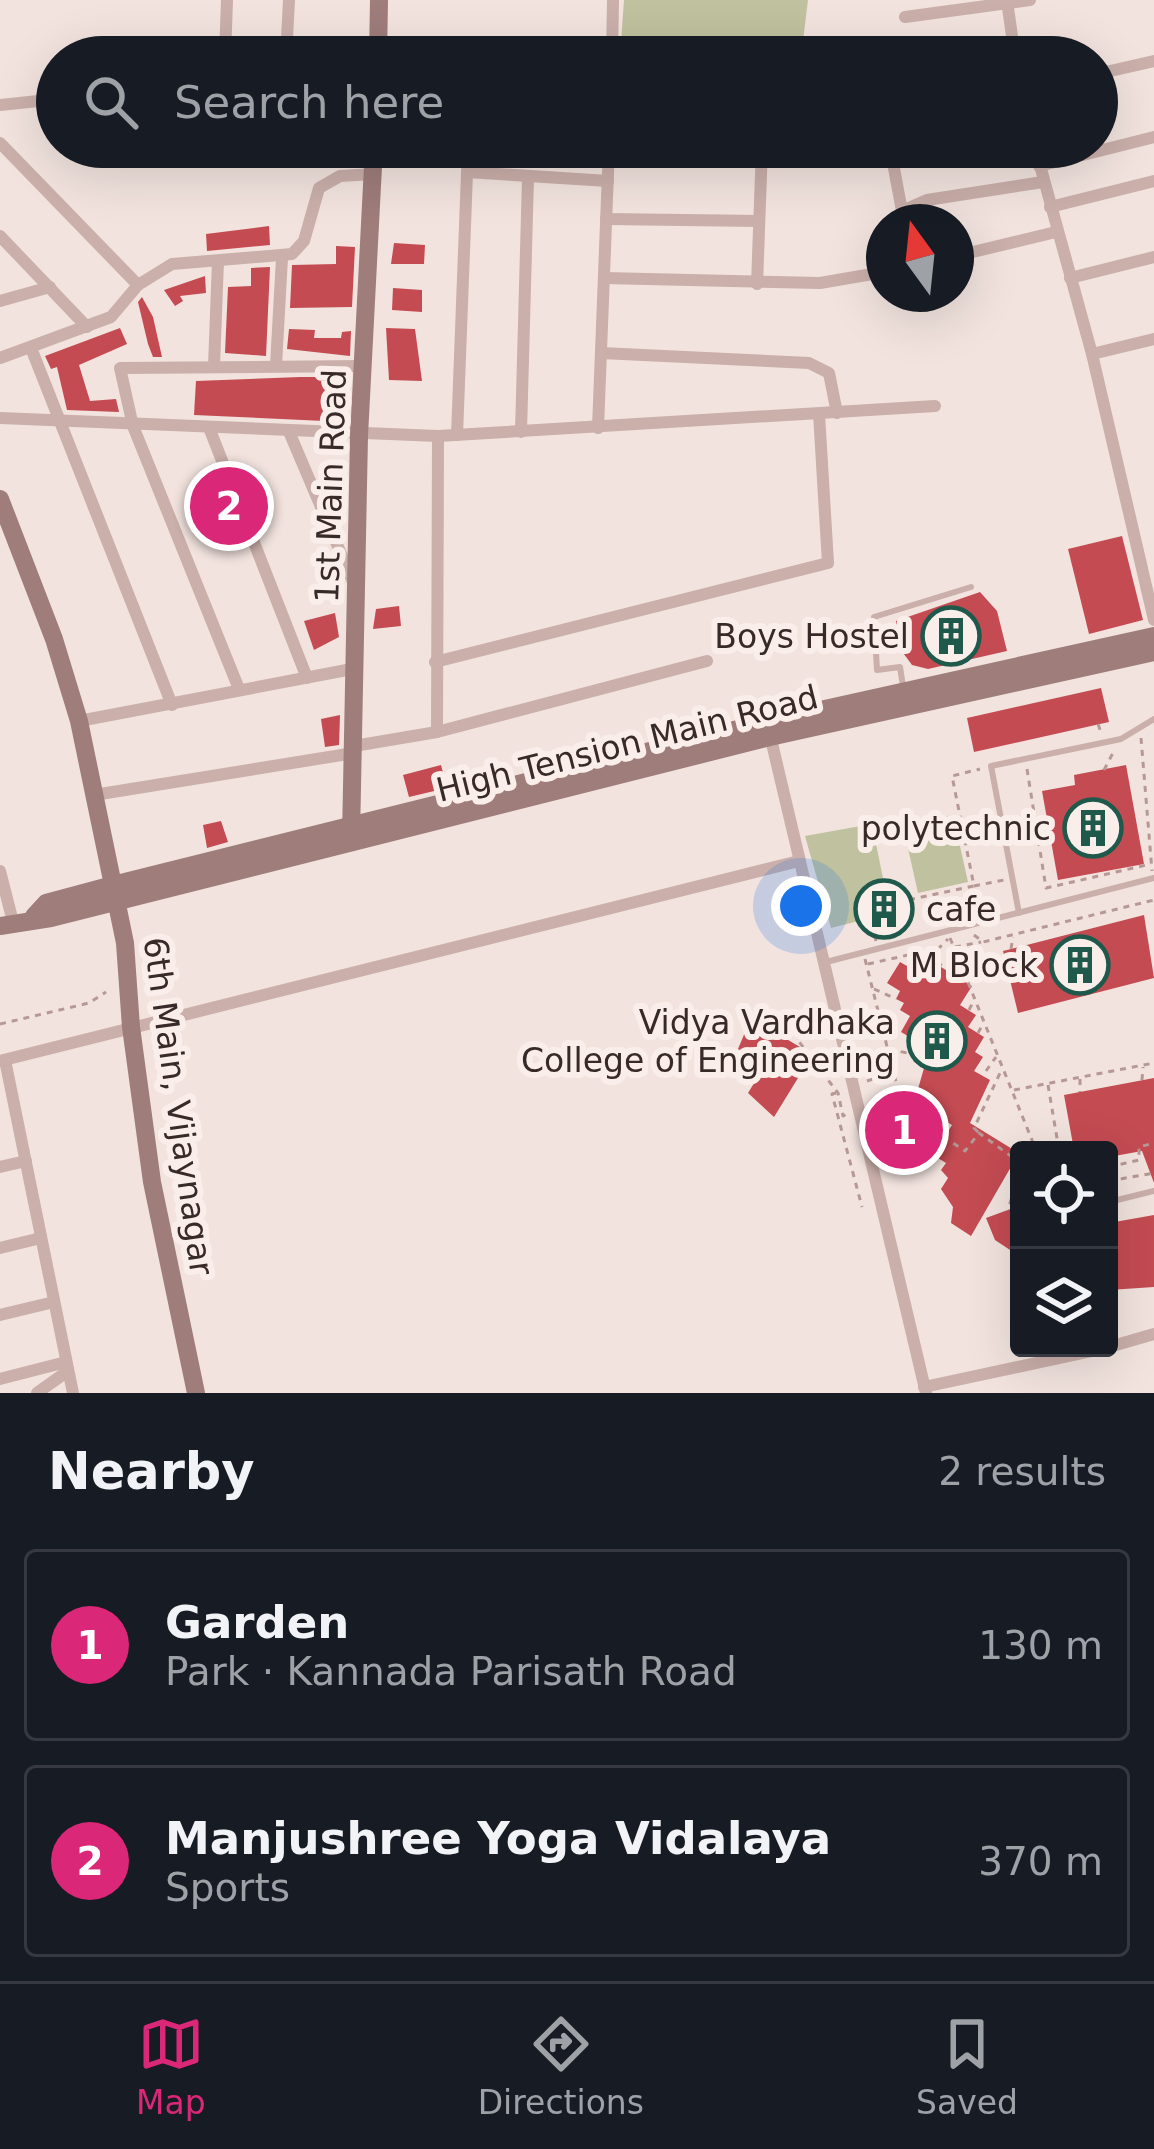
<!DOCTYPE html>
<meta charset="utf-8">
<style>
body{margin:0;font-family:"DejaVu Sans",sans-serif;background:#20242c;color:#f1f3f6}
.controls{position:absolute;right:36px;bottom:36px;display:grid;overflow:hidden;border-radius:12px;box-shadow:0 12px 48px #0002}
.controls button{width:108px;height:108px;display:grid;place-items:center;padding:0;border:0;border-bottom:3px solid #363941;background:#171b24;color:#f1f3f6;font:60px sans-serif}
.compass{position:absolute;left:866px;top:204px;width:108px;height:108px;border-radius:50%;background:#171b24;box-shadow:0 12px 48px #0002;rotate:345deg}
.you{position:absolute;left:801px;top:906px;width:42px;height:42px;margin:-30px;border:9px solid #fff;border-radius:50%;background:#1a73e8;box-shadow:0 0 0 18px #1a73e833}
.badge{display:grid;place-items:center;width:78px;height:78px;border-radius:50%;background:#db2777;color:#fff;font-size:39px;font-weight:700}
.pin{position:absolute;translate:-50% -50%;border:6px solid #fff;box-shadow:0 3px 12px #0006}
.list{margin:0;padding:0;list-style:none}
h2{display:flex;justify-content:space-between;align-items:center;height:156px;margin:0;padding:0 48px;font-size:51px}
h2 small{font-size:39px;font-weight:400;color:#9ea1a6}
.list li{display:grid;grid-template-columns:78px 1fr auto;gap:36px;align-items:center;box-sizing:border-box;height:192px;margin:0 24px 24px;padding:0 24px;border:3px solid #363941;border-radius:12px}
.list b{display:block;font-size:45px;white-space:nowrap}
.list p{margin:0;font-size:39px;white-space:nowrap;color:#9ea1a6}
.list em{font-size:39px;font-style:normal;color:#9ea1a6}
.icon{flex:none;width:66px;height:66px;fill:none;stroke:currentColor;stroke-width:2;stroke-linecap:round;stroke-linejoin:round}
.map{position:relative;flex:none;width:1154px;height:1393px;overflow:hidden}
.search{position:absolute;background:#171b24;box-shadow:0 12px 48px #0002;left:36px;right:36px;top:36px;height:132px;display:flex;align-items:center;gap:30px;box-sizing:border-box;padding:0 42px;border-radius:66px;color:#9ea1a6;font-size:45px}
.sheet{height:588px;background:#171b24}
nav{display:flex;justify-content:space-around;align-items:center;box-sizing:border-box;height:168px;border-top:3px solid #363941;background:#171b24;font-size:33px;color:#9ea1a6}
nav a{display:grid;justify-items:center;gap:6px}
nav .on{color:#db2777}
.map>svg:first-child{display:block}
</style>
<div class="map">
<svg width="1154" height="1393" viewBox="0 0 1154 1393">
<rect width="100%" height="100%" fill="#f2e3de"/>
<g fill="#c0c19e">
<polygon points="624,0 808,0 801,57 620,57"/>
<polygon points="953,815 968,882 918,893 903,826"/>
<polygon points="872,824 890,913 831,928 805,836"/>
</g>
<g fill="#c44b52">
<polygon points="269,226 270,245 207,251 206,234"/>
<polygon points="394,243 425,245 424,264 391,264"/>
<polygon points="336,246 355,247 352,307 290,308 292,265 336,264"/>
<polygon points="270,267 266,356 225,353 228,287 251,286 251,268"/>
<polygon points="205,276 206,293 180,296 183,301 175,306 164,290"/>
<polygon points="393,288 422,290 422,312 392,310"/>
<polygon points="142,297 153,317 162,357 153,357 148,344 138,302"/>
<polygon points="120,328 127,344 79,365 90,401 116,399 119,412 67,410 57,367 51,369 45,356"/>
<polygon points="386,328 415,329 422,381 389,380"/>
<polygon points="289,329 315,330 314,338 341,338 342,332 351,331 350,356 287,349"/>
<polygon points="300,377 349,377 346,422 194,415 196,381"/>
<polygon points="1122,536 1143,620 1089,634 1068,549"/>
<polygon points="980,592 997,611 1007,651 928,669 912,665 901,650 896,621"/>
<polygon points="399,606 401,626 373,629 376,609"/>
<polygon points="335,613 339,637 314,650 304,621"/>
<polygon points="1101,688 1109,722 974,752 967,718"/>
<polygon points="340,715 339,745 325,747 321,719"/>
<polygon points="441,765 447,788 409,797 403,775"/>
<polygon points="1126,765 1144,864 1058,880 1042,791 1075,785 1074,775"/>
<polygon points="221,821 228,842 207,848 203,825"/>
<polygon points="1144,915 1154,978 1018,1013 1003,951"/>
<polygon points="923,956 972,986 960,1005 976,1015 968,1027 984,1037 975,1052 983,1057 974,1071 990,1080 970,1123 1019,1153 971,1236 951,1223 953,1207 941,1189 948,1178 941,1170 946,1163 933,1155 952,1125 925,1109 932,1097 918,1089 924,1068 913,1061 923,1045 901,1032 910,1016 900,1010 904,1003 896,999 900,991 887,983 900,962 914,970"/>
<polygon points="751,1018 800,1047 803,1056 794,1060 802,1065 798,1078 774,1117 748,1093 756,1080 751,1058 738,1049"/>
<polygon points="1154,1078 1154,1183 1142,1151 1109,1157 1109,1150 1074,1150 1064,1095"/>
<polygon points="1019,1206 1019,1256 995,1240 986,1218"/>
<polygon points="1154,1215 1154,1287 1109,1290 1109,1223"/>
</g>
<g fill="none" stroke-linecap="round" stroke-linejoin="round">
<g stroke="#b69894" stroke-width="3" stroke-dasharray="6 6" stroke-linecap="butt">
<polyline points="1098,724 1102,735"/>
<polyline points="1141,738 1152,871"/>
<polyline points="1027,769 1046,888 1151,864"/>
<polyline points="1104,770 1114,751"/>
<polyline points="974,886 1004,880"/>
<polyline points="857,921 882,915"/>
<polyline points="974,935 983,942 1154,900"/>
<polyline points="950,938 1036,1150"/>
<polyline points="876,941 864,893 890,887 894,903 974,886 952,776 980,769"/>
<polyline points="955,947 981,942"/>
<polyline points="1011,949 1013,937"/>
<polyline points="929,958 948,939"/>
<polyline points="865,959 903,1110 965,1151 979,1133 1019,1162"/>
<polyline points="868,964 917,953 965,977"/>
<polyline points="874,989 896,999"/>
<polyline points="822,1003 797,1039 838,1093 843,1116 847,1114"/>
<polyline points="969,1010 974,1000"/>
<polyline points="0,1024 89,1003 106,992"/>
<polyline points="978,1033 983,1024"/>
<polyline points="889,1049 907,1053"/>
<polyline points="986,1071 996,1057"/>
<polyline points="1080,1079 1080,1092"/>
<polyline points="1142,1080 1143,1067"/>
<polyline points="867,1081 892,1073"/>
<polyline points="1048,1085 1059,1150"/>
<polyline points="1014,1090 1154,1063"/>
<polyline points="836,1093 832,1094 862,1207"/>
<polyline points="903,1112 904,1130"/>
<polyline points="978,1132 974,1128 1001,1071"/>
<polyline points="1109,1167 1139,1160 1139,1147 1154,1143"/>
<polyline points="1019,1175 1010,1203 1019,1201"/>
<polyline points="1109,1181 1154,1173"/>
</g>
<g stroke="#caafaa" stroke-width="6">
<polyline points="903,686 900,667 877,670 874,617 971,587"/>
<polyline points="1019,913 991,766 1121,739 1154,719"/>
<polyline points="826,962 1154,878"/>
<polyline points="1109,1202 1154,1191"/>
</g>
<g stroke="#caafaa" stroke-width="12">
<polyline points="1007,1 1015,57"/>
<polyline points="905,17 1030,0"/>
<polyline points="225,57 227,0"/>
<polyline points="286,57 289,0"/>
<polyline points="612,57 613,0"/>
<polyline points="1097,74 1154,61"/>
<polyline points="0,105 57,99"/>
<polyline points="0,143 138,285"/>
<polyline points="890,147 902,211 927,200 1043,182"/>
<polyline points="1035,147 1092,354 1154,620"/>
<polyline points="609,154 761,156"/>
<polyline points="1039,166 1154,137"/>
<polyline points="467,172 608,181"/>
<polyline points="1050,207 1154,181"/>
<polyline points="606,219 759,221"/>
<polyline points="0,236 87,327"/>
<polyline points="956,256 1056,232"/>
<polyline points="604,278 820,283 884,272"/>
<polyline points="1070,278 1154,257"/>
<polyline points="757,284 762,147"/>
<polyline points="0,301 50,287"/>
<polyline points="31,348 172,705"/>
<polyline points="601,353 809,363 829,373 837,413"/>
<polyline points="1092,354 1154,339"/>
<polyline points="0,358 111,317 138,285 172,264 292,254 304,241 319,188 340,176 373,174"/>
<polyline points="276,365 282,258"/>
<polyline points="214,366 218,261"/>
<polyline points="0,418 438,436 935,406"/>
<polyline points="598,428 609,147"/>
<polyline points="210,430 307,678"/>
<polyline points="521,432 528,178"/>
<polyline points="290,434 353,582"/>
<polyline points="457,435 468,147"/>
<polyline points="435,662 828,563 819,414"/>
<polyline points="239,689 133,426 120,368 364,366"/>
<polyline points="79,721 352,669"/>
<polyline points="437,732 438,436"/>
<polyline points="770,735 926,1393"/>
<polyline points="354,746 437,732 707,661"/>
<polyline points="94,795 354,753"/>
<polyline points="0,871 13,922"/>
<polyline points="5,1060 73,1393"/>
<polyline points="0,1061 799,861"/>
<polyline points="0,1167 26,1161"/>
<polyline points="0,1248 41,1238"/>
<polyline points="0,1315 54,1302"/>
<polyline points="1109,1347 1154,1334"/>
<polyline points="0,1379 66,1362"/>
<polyline points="924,1387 1106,1348"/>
<polyline points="37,1393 68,1371"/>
</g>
<g stroke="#9e7d7b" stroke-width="18">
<polyline points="378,57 379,0"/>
<polyline points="0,499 54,639 79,721 125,943 131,1027 152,1182 196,1393"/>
<polyline points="351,837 359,436 374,147"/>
<polyline points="34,916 46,903 113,885 766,722 1154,636"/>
<polyline points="0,926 51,918 770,737 1154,652"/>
</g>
</g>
<defs>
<symbol id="building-ring" viewBox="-11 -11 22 22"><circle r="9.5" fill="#faeeeb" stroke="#1f594b" stroke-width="1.5"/><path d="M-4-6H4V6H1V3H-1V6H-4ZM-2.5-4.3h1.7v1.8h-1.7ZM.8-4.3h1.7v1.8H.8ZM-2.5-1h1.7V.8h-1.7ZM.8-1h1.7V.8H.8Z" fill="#1f594b"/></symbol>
</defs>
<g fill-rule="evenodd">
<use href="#building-ring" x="918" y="603" width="66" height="66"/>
<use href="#building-ring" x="1060" y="795" width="66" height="66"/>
<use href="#building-ring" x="851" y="876" width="66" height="66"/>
<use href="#building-ring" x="1047" y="932" width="66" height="66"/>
<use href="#building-ring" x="904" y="1008" width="66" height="66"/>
</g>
<g text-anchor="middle" stroke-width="12" stroke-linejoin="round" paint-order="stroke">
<g font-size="33" fill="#382a29" stroke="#faeeeb">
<text transform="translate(330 486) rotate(-88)" y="12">1st Main Road</text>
<text transform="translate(627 743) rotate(-14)" y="12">High Tension Main Road</text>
<text transform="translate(179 1106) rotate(82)" y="12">6th Main, Vijaynagar</text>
</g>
<g font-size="33" fill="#382a29" stroke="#faeeeb" text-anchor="end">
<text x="909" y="648">Boys Hostel</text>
<text x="1051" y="840">polytechnic</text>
<text x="926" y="921" text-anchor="start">cafe</text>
<text x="1038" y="977">M Block</text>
<text x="895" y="1034">Vidya Vardhaka<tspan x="895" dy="38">College of Engineering</tspan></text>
</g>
</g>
</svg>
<div class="controls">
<button><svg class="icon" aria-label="locate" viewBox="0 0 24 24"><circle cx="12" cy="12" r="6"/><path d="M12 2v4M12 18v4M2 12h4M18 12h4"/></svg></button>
<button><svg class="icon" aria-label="layers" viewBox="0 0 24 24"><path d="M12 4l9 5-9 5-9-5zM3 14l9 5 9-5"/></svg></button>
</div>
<svg class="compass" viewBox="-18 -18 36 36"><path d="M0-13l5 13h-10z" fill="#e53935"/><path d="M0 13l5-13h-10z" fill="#9ea1a6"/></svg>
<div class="you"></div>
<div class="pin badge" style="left:904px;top:1130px">1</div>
<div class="pin badge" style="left:229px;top:506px">2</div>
<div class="search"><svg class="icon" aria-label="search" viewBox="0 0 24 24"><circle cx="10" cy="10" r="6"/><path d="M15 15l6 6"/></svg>Search here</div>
</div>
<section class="sheet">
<h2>Nearby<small>2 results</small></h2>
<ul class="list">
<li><span class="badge">1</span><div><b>Garden</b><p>Park · Kannada Parisath Road</p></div><em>130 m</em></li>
<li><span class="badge">2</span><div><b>Manjushree Yoga Vidalaya</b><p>Sports</p></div><em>370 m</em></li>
</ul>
</section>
<nav>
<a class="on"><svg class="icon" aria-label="map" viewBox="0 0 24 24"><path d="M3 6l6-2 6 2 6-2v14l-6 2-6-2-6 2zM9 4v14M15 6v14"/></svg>Map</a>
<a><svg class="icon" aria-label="directions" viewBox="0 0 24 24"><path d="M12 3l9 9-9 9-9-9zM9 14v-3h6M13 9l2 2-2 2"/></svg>Directions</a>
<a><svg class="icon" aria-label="saved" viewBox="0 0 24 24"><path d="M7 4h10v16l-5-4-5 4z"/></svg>Saved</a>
</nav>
